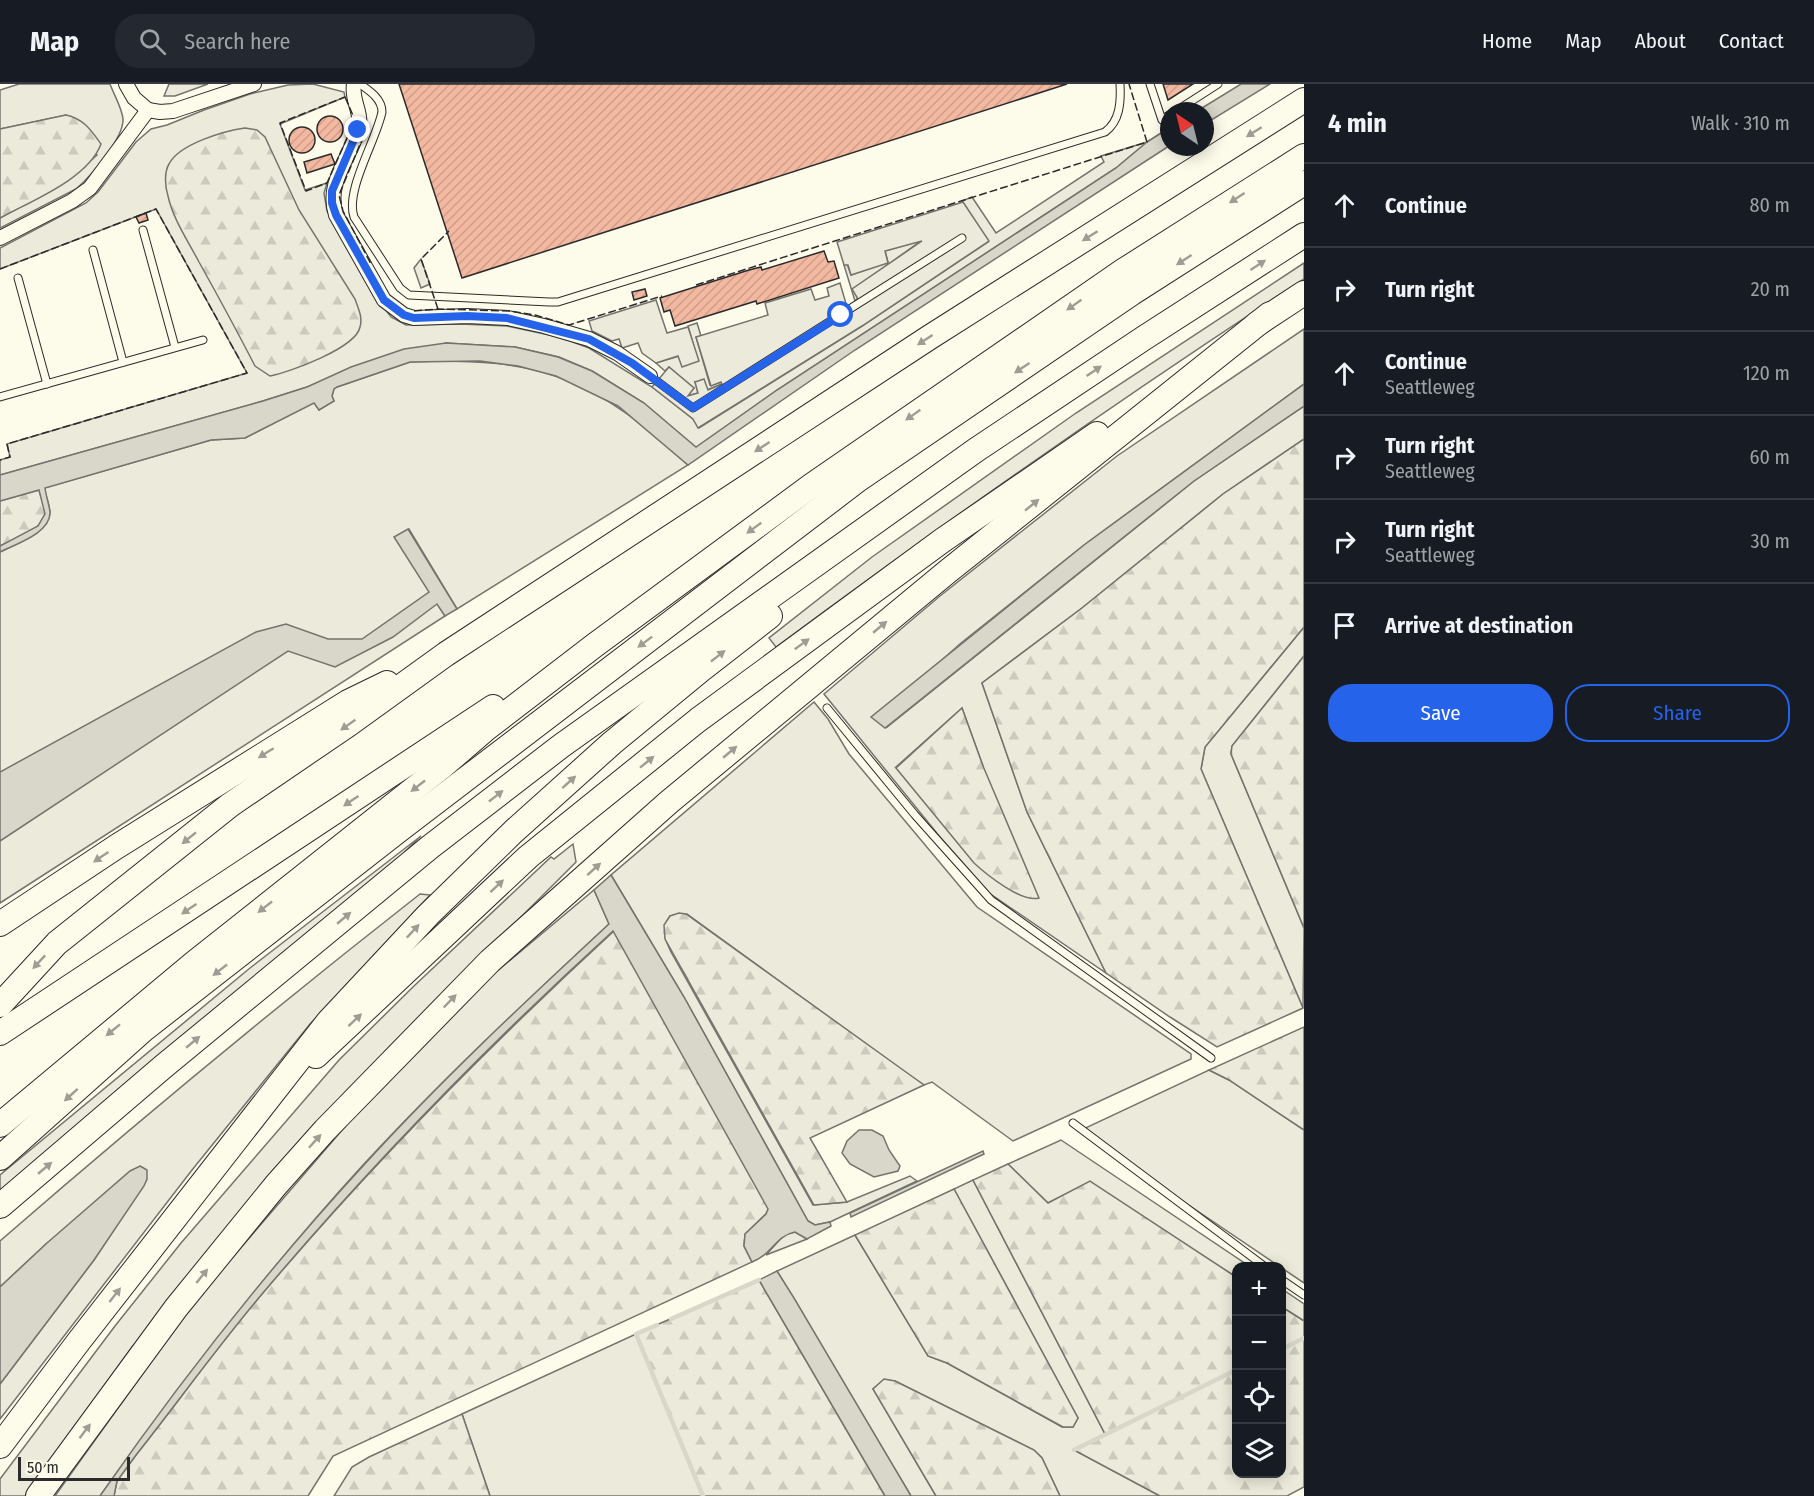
<!DOCTYPE html>
<meta charset="utf-8">
<style>
body{margin:0;font-family:"Fira Sans Condensed",sans-serif;background:#242831;color:#f1f3f6}
.controls{position:absolute;right:18px;bottom:18px;display:grid;overflow:hidden;border-radius:12px;box-shadow:0 3px 15px #0003}
.controls button{width:54px;height:54px;display:grid;place-items:center;padding:0;border:0;border-bottom:2px solid #363941;background:#171b24;color:#f1f3f6;font:30px sans-serif}
.compass{position:absolute;left:1160px;top:18px;width:54px;height:54px;border-radius:50%;background:#171b24;box-shadow:0 3px 15px #0003;rotate:325deg}
.scale{position:absolute;left:18px;bottom:15px;width:112px;box-sizing:border-box;padding-left:6px;border:3px solid #2b2b2b;border-top:0;font-size:16px;line-height:21px;white-space:nowrap;color:#2b2b2b;-webkit-text-stroke:4px #fdfbea;paint-order:stroke}
.stop{position:absolute;width:18px;height:18px;margin:-14px;border:4px solid #2563eb;border-radius:50%;background:#fff}
.stop.end{background:#2563eb;border-color:#fff;box-shadow:0 2px 6px #0008}
.list{margin:0;padding:0;list-style:none}
h2{display:flex;justify-content:space-between;align-items:center;height:78px;margin:0;padding:0 24px;font-size:26px}
h2 small{font-size:20px;font-weight:400;color:#9ea1a6}
.list li{display:grid;grid-template-columns:39px 1fr auto;gap:18px;align-items:center;box-sizing:border-box;height:84px;padding:0 24px;border-top:2px solid #363941}
.list b{display:block;font-size:22px;white-space:nowrap}
.list p{margin:0;font-size:20px;white-space:nowrap;color:#9ea1a6}
.list em{font-size:20px;font-style:normal;color:#9ea1a6}
.actions{display:flex;gap:12px;padding:18px 24px}
.actions a{flex:1;padding:14px 0;border:2px solid #2563eb;border-radius:24px;text-align:center;font-size:21px;color:#2563eb}
.actions .main{background:#2563eb;color:#fff}
.icon{flex:none;width:33px;height:33px;fill:none;stroke:currentColor;stroke-width:2;stroke-linecap:round;stroke-linejoin:round}
.map{position:relative;flex:none;width:1304px;height:1412px;overflow:hidden}
header{display:flex;align-items:center;gap:36px;box-sizing:border-box;height:84px;padding:0 30px;background:#171b24;border-bottom:2px solid #363941}
header strong{font-size:28px}
nav{display:flex;gap:33px;margin-inline-start:auto;font-size:21px}
.search{width:420px;height:54px;background:#242831;display:flex;align-items:center;gap:15px;box-sizing:border-box;padding:0 21px;border-radius:24px;color:#9ea1a6;font-size:22px}
main{display:flex}
aside{flex:1;background:#171b24}
.map>svg:first-child{display:block}
</style>
<header>
<strong>Map</strong>
<div class="search"><svg class="icon" aria-label="search" viewBox="0 0 24 24"><circle cx="10" cy="10" r="6"/><path d="M15 15l6 6"/></svg>Search here</div>
<nav><a>Home</a><a>Map</a><a>About</a><a>Contact</a></nav>
</header>
<main>
<div class="map">
<svg width="1304" height="1412" viewBox="0 0 1304 1412">
<defs>
<pattern id="forest-firs" width="22" height="20" patternUnits="userSpaceOnUse" patternTransform="scale(1.5)"><rect width="22" height="20" fill="#ecebdb"/><path d="M5 1l3.5 6h-7zM16 11l3.5 6h-7z" fill="#cbcabc"/></pattern>
<pattern id="building-hatch" width="6" height="6" patternUnits="userSpaceOnUse" patternTransform="scale(1.5)"><rect width="6" height="6" fill="#f2b8a0"/><path d="M-1 1l2-2M0 6l6-6M5 7l2-2" fill="none" stroke="#d09e8a"/></pattern>
</defs>
<rect width="100%" height="100%" fill="#fdfbea"/>
<g fill="#ecebdb" stroke="#74746e" stroke-width="1.5" fill-rule="evenodd">
<path d="M19,0H110C114,11 122,24 123,35C124,54 90,93 76,105L0,144V134C35,115 68,99 97,71L66,31L0,45V6Z"/>
<polygon points="169,0 208,0 175,12 164,12"/>
<polygon points="313,0 344,8 345,13 280,40 305,106 327,99 324,109 327,127 375,212 391,233 406,241 460,240 507,242 559,253 589,264 652,303 693,335 699,344 862,242 988,158 962,117 972,113 996,149 1104,78 1101,72 1147,58 1169,44 1147,58 1116,84 777,306 696,364 644,319 592,287 559,273 515,263 446,259 263,317 0,391 0,376 10,373 7,360 247,289 156,125 0,185 0,164 86,119 98,108 136,58 151,45 167,41 204,26 250,10 288,1"/>
<polygon points="922,156 853,206 858,214 855,217 844,181 847,180 851,191 888,178 885,167"/>
<polygon points="421,175 430,200 421,204 414,184"/>
<path d="M1304,179V195C1124,312 949,435 776,563L769,554L872,473L1076,329Z"/>
<polygon points="697,239 701,252 696,253 710,301 722,298 722,300 707,306 695,298 698,309 687,312 694,304 669,283 665,287 656,279 679,272 698,277 688,242"/>
<path d="M1304,245V300L1084,461L961,559L933,584L886,644L1194,397L1304,322V355L1223,410L1082,524L982,599L1027,728L1106,889L989,809L940,753L824,610L940,512L1117,372ZM962,624L983,682L896,683Z"/>
<path d="M437,277C477,277 517,279 555,292C607,309 649,345 688,381L457,525L409,445L395,453L445,532L0,819V468C15,460 50,449 50,428C49,420 46,412 44,404L211,356L245,354L314,318L319,326L334,317L332,312L334,305L337,303L410,278Z"/>
<polygon points="1304,543 1304,572 1232,662 1231,670 1304,844 1303,924 1201,685 1205,663"/>
<path d="M814,618L828,635L849,670L977,823L1191,970V975L1013,1057L932,998L924,1001L910,992L687,830L670,832C661,846 664,853 671,868L813,1121L847,1118L910,1092L917,1097L830,1138L815,1141L808,1137L684,913L611,791Z"/>
<polygon points="421,752 359,813 0,1110 0,1091 250,884"/>
<polygon points="573,760 576,778 502,852 132,1263 25,1412 0,1412 0,1395 115,1242 181,1159 339,976 414,902 551,773 554,775"/>
<path d="M594,806L609,840C525,918 441,997 363,1081C268,1185 181,1298 100,1412H55L194,1218L381,1001L471,909Z"/>
<path d="M420,810L430,811L310,940L192,1086L0,1335V1300L94,1176L147,1095L47,1159L0,1203V1157C137,1038 277,922 420,810Z"/>
<polygon points="1209,986 1229,996 1304,1046 1304,1199 1079,1047"/>
<polygon points="1061,1056 1249,1182 1236,1182 1236,1193 1090,1098 1048,1119 1008,1080"/>
<polygon points="973,1096 1105,1350 1074,1366 1160,1412 1060,1412 1042,1374 1034,1366 895,1297 884,1296 873,1305 936,1412 911,1412 777,1187 855,1151 928,1272 947,1279 1062,1343 1073,1343 1078,1334 954,1105"/>
<polygon points="795,1148 807,1155 766,1171 785,1150"/>
<polygon points="1282,1205 1304,1220 1304,1237 1282,1223"/>
<polygon points="636,1250 703,1412 490,1412 462,1330"/>
</g>
<g fill="url(#forest-firs)" stroke="#74746e" stroke-width="1.5">
<path d="M66,31C84,35 91,46 101,60C88,95 31,117 0,134V45Z"/>
<path d="M245,44L257,46L265,53L299,126L355,215C358,224 363,233 360,243C356,264 290,288 270,292L255,282C237,247 218,212 199,178C188,157 173,135 168,112C165,103 164,88 169,80C179,60 224,47 245,44Z"/>
<polygon points="1304,355 1304,543 1205,663 1201,685 1303,924 1217,963 1170,933 1106,889 1027,728 982,599 1082,524 1223,410"/>
<path d="M39,406C41,413 45,422 45,430C44,446 12,456 0,462V417Z"/>
<polygon points="1304,572 1304,844 1231,670 1232,662"/>
<path d="M962,624L983,682L1039,814C1022,819 987,791 974,779L896,684Z"/>
<polygon points="679,829 686,830 924,1001 810,1054 847,1118 814,1121 665,855 664,841 670,832"/>
<path d="M614,847L769,1125L766,1130L745,1150L744,1162L752,1178L333,1372L308,1412H114L117,1397L136,1371C178,1318 218,1262 262,1210C371,1081 490,961 614,847Z"/>
<polygon points="1304,943 1304,1046 1229,996 1209,986"/>
<polygon points="1008,1080 1048,1119 1090,1097 1236,1193 1236,1390 1282,1390 1282,1223 1304,1237 1304,1403 1287,1412 1160,1412 1074,1366 1105,1350 973,1096"/>
<polygon points="954,1105 1078,1334 1073,1343 1063,1343 947,1279 928,1272 855,1151"/>
<polygon points="759,1196 885,1412 703,1412 636,1250"/>
<polygon points="884,1295 895,1297 1034,1366 1042,1374 1060,1412 936,1412 873,1305"/>
<polygon points="462,1330 490,1412 334,1412 352,1383 369,1373"/>
</g>
<g fill="#eceadb" stroke="#74746e" stroke-width="1.5">
<polygon points="963,118 989,157 862,242 698,344 693,335 652,303 669,283 694,304 688,312 698,309 695,298 704,295 708,306 722,300 721,298 711,302 696,253 768,231 765,219 811,205 815,216 829,212 827,204 840,199 847,223 858,215 852,205 922,157 885,167 888,179 851,191 848,181 844,181 837,158"/>
<polygon points="656,216 667,249 688,243 699,277 682,283 678,272 656,279 642,269 638,259 622,264 619,255 612,257 592,247 589,237"/>
</g>
<g fill="#d8d7c9" stroke="#74746e" stroke-width="1.5">
<polygon points="1241,0 1270,0 1205,40 1205,27 1197,27"/>
<path d="M1169,44V62L855,266L688,381L618,322L556,292L518,282L480,277L410,278L337,303L334,305L332,312L334,317L319,326L314,319L245,354L211,356L45,404C46,412 49,420 50,428C51,449 16,460 0,468V462L38,442L45,430L39,406L0,417V391L263,317L307,303L351,283L404,265L446,259L515,263L558,273L592,287L644,319L696,363L777,306L1116,84L1147,58Z"/>
<polygon points="1304,300 1304,322 1194,397 885,644 871,633 1084,461"/>
<polygon points="408,445 457,525 445,532 437,520 393,553 335,583 288,567 0,757 0,688 256,548 286,540 328,555 362,555 429,508 394,453"/>
<path d="M611,791L684,913L808,1137L815,1141L830,1138L831,1142L807,1155L795,1148C775,1152 773,1170 752,1178L744,1162L745,1150L766,1130L768,1125L613,847C489,960 370,1082 262,1210C218,1262 178,1318 136,1371L117,1397L114,1412H100C180,1297 268,1185 363,1082C440,997 525,918 609,840L594,806Z"/>
<polygon points="859,1046 872,1046 883,1052 889,1066 900,1082 898,1087 874,1093 850,1080 842,1069 847,1057"/>
<polygon points="983,1067 984,1070 851,1133 850,1129"/>
<polygon points="140,1082 147,1086 147,1095 144,1102 94,1176 0,1300 0,1203 47,1159 130,1087"/>
<polygon points="777,1187 794,1214 911,1412 885,1412 759,1196"/>
</g>
<g fill="none" stroke-linecap="round" stroke-linejoin="round">
<g stroke="#d8d7c9" stroke-width="4.5">
<polyline points="671,1235 759,1196"/>
<polyline points="657,1241 636,1250 703,1412"/>
<polyline points="1282,1265 1304,1254"/>
<polyline points="1074,1366 1236,1286"/>
</g>
</g>
<g fill="url(#building-hatch)" stroke="#2b2b2b" stroke-width="1.5">
<polygon points="399,0 1067,0 462,194"/>
<polygon points="1163,0 1193,0 1168,16"/>
<circle cx="330" cy="45" r="13"/>
<circle cx="302" cy="56" r="13"/>
<polygon points="331,70 335,80 307,89 304,78"/>
<polygon points="146,129 148,136 139,139 136,133"/>
<polygon points="824,167 828,178 834,177 839,194 757,220 756,217 675,242 670,226 664,228 660,214 749,186 761,183 762,186"/>
<polygon points="645,205 647,212 634,216 632,208"/>
</g>
<g fill="none" stroke-linecap="round" stroke-linejoin="round">
<defs>
<g id="lane">
<path d="M360,0C370,7 382,15 382,28C376,57 345,106 354,133L400,204L409,211L549,218H558L1105,48C1120,37 1121,18 1120,0"/>
<polyline points="1150,0 1162,36 1169,31"/>
<polyline points="1176,27 1218,0"/>
<polyline points="143,146 175,263"/>
<polyline points="93,166 123,278"/>
<polyline points="18,194 47,300"/>
<polyline points="650,292 693,324 962,154"/>
<polyline points="0,313 203,256"/>
<polyline points="827,624 915,731 991,816 1211,974"/>
<polyline points="1073,1039 1264,1182"/>
<polyline points="1282,1196 1304,1211"/>
</g>
<g id="street">
<polyline points="126,0 134,14 148,26"/>
<path d="M354,0C351,16 362,28 359,42C352,73 325,97 336,131L384,216L404,231L414,234L467,232L508,234L544,242L589,255L617,269L650,292"/>
<polyline points="0,154 72,117 90,104 148,26 160,28 173,27 254,0"/>
</g>
<g id="highway">
<polyline points="1257,240 1304,209"/>
<polyline points="0,840 116,763 348,618 387,599"/>
<polyline points="0,921 57,859 230,721 349,640 446,570 930,253 1304,16"/>
<polyline points="0,949 493,623"/>
<polyline points="316,972 528,773 698,636 943,456 1097,350"/>
<polyline points="0,1041 193,880 444,681 487,644 595,561 811,402 1123,187 1304,72"/>
<polyline points="0,1074 143,946 399,746 859,395 1132,209 1304,99"/>
<polyline points="0,1122 164,982 430,763 561,662 976,366 1144,254 1304,151"/>
<polyline points="0,1362 79,1257 328,938 428,831 514,747 612,659 702,585 770,532"/>
<polyline points="38,1412 176,1224 276,1101 325,1046 490,877 669,718 947,488 1270,230"/>
</g>
</defs>
<use href="#lane" stroke="#2b2b2b" stroke-width="9"/>
<use href="#street" stroke="#2b2b2b" stroke-width="16"/>
<use href="#highway" stroke="#2b2b2b" stroke-width="26"/>
<use href="#lane" stroke="#fdfbea" stroke-width="7"/>
<use href="#street" stroke="#fdfbea" stroke-width="14"/>
<use href="#highway" stroke="#fdfbea" stroke-width="24"/>
<g stroke="#2b2b2b" stroke-width="1.5" stroke-dasharray="8 3" stroke-linecap="butt">
<polygon points="345,13 355,36 327,99 306,107 280,39"/>
<polyline points="368,41 339,111 343,127 371,180"/>
<polyline points="0,185 156,125 247,289 7,360 10,373 0,376"/>
<polyline points="696,201 1147,58 1129,0"/>
<polyline points="438,225 421,175 449,147"/>
<polyline points="414,227 438,225 509,227 535,231 569,241 662,212"/>
</g>
</g>
<defs><path id="oneway-solid" d="M-6-.8H1V-3.2L6.5 0L1 3.2V.8H-6Z" transform="scale(1.5)"/></defs>
<g fill="#9e9d94">
<use href="#oneway-solid" transform="translate(1254 48) rotate(148)"/>
<use href="#oneway-solid" transform="translate(1237 114) rotate(147)"/>
<use href="#oneway-solid" transform="translate(1090 152) rotate(148)"/>
<use href="#oneway-solid" transform="translate(1184 176) rotate(147)"/>
<use href="#oneway-solid" transform="translate(1258 181) rotate(-33)"/>
<use href="#oneway-solid" transform="translate(1074 221) rotate(145)"/>
<use href="#oneway-solid" transform="translate(925 256) rotate(147)"/>
<use href="#oneway-solid" transform="translate(1022 284) rotate(146)"/>
<use href="#oneway-solid" transform="translate(1094 287) rotate(-34)"/>
<use href="#oneway-solid" transform="translate(913 331) rotate(145)"/>
<use href="#oneway-solid" transform="translate(762 363) rotate(147)"/>
<use href="#oneway-solid" transform="translate(1032 421) rotate(-39)"/>
<use href="#oneway-solid" transform="translate(754 444) rotate(144)"/>
<use href="#oneway-solid" transform="translate(880 543) rotate(-40)"/>
<use href="#oneway-solid" transform="translate(645 558) rotate(143)"/>
<use href="#oneway-solid" transform="translate(802 560) rotate(-36)"/>
<use href="#oneway-solid" transform="translate(718 572) rotate(-38)"/>
<use href="#oneway-solid" transform="translate(348 641) rotate(145)"/>
<use href="#oneway-solid" transform="translate(730 668) rotate(-40)"/>
<use href="#oneway-solid" transform="translate(266 669) rotate(148)"/>
<use href="#oneway-solid" transform="translate(647 678) rotate(-39)"/>
<use href="#oneway-solid" transform="translate(569 698) rotate(-42)"/>
<use href="#oneway-solid" transform="translate(418 702) rotate(142)"/>
<use href="#oneway-solid" transform="translate(496 712) rotate(-38)"/>
<use href="#oneway-solid" transform="translate(351 717) rotate(146)"/>
<use href="#oneway-solid" transform="translate(189 754) rotate(141)"/>
<use href="#oneway-solid" transform="translate(101 773) rotate(146)"/>
<use href="#oneway-solid" transform="translate(594 785) rotate(-42)"/>
<use href="#oneway-solid" transform="translate(497 802) rotate(-43)"/>
<use href="#oneway-solid" transform="translate(265 823) rotate(142)"/>
<use href="#oneway-solid" transform="translate(189 825) rotate(146)"/>
<use href="#oneway-solid" transform="translate(344 834) rotate(-40)"/>
<use href="#oneway-solid" transform="translate(413 847) rotate(-47)"/>
<use href="#oneway-solid" transform="translate(39 878) rotate(133)"/>
<use href="#oneway-solid" transform="translate(220 886) rotate(142)"/>
<use href="#oneway-solid" transform="translate(450 917) rotate(-46)"/>
<use href="#oneway-solid" transform="translate(355 936) rotate(-43)"/>
<use href="#oneway-solid" transform="translate(113 946) rotate(141)"/>
<use href="#oneway-solid" transform="translate(193 958) rotate(-40)"/>
<use href="#oneway-solid" transform="translate(71 1011) rotate(138)"/>
<use href="#oneway-solid" transform="translate(315 1057) rotate(-48)"/>
<use href="#oneway-solid" transform="translate(45 1084) rotate(-40)"/>
<use href="#oneway-solid" transform="translate(202 1192) rotate(-51)"/>
<use href="#oneway-solid" transform="translate(115 1211) rotate(-52)"/>
<use href="#oneway-solid" transform="translate(85 1347) rotate(-53)"/>
</g>
<g fill="none" stroke-linecap="round" stroke-linejoin="round">
<polyline stroke="#2563eb" stroke-width="8" points="358,46 332,107 332,119 336,131 384,216 404,231 414,234 467,232 507,234 589,255 632,279 693,324 841,231"/>
</g>
</svg>
<div class="controls">
<button>+</button>
<button>−</button>
<button><svg class="icon" aria-label="locate" viewBox="0 0 24 24"><circle cx="12" cy="12" r="6"/><path d="M12 2v4M12 18v4M2 12h4M18 12h4"/></svg></button>
<button><svg class="icon" aria-label="layers" viewBox="0 0 24 24"><path d="M12 4l9 5-9 5-9-5zM3 14l9 5 9-5"/></svg></button>
</div>
<svg class="compass" viewBox="-18 -18 36 36"><path d="M0-13l5 13h-10z" fill="#e53935"/><path d="M0 13l5-13h-10z" fill="#9ea1a6"/></svg>
<div class="scale">50 m</div>
<div class="stop" style="left:841px;top:231px"></div>
<div class="stop end" style="left:358px;top:46px"></div>
</div>
<aside>
<h2>4 min<small>Walk · 310 m</small></h2>
<ul class="list">
<li><svg class="icon" aria-label="ahead" viewBox="0 0 24 24"><path d="M12 20V5M6 11l6-6 6 6"/></svg><div><b>Continue</b></div><em>80 m</em></li>
<li><svg class="icon" aria-label="right" viewBox="0 0 24 24"><path d="M7 20v-9h11M14 6l5 5-5 5"/></svg><div><b>Turn right</b></div><em>20 m</em></li>
<li><svg class="icon" aria-label="ahead" viewBox="0 0 24 24"><path d="M12 20V5M6 11l6-6 6 6"/></svg><div><b>Continue</b><p>Seattleweg</p></div><em>120 m</em></li>
<li><svg class="icon" aria-label="right" viewBox="0 0 24 24"><path d="M7 20v-9h11M14 6l5 5-5 5"/></svg><div><b>Turn right</b><p>Seattleweg</p></div><em>60 m</em></li>
<li><svg class="icon" aria-label="right" viewBox="0 0 24 24"><path d="M7 20v-9h11M14 6l5 5-5 5"/></svg><div><b>Turn right</b><p>Seattleweg</p></div><em>30 m</em></li>
<li><svg class="icon" aria-label="arrive" viewBox="0 0 24 24"><path d="M6 21V4h12l-3 4 3 4H6"/></svg><div><b>Arrive at destination</b></div></li>
</ul>
<div class="actions"><a class="main">Save</a><a>Share</a></div>
</aside>
</main>
